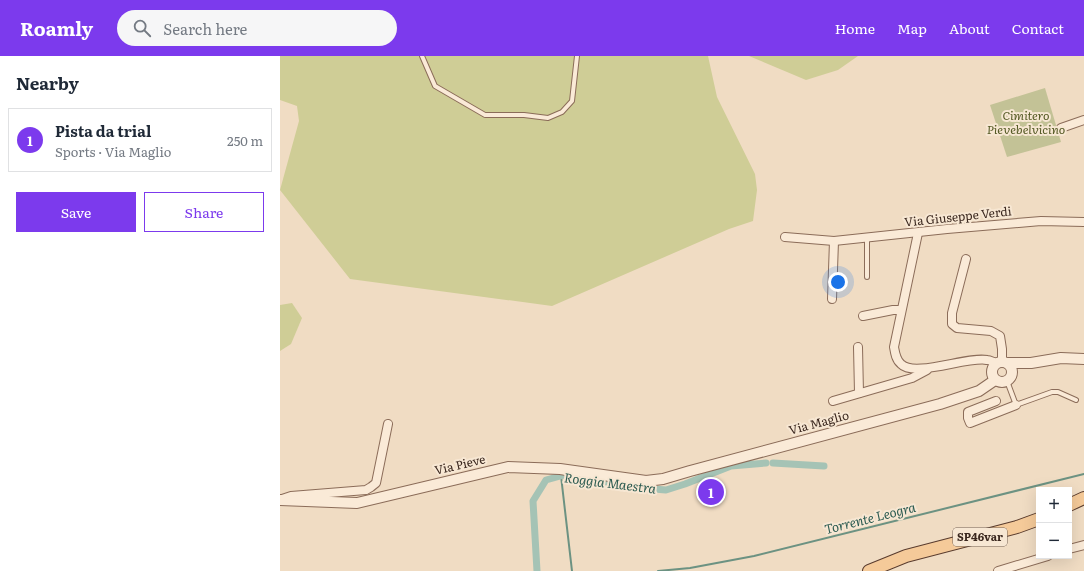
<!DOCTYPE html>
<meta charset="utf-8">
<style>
body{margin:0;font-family:Literata,serif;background:#f6f6f7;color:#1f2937}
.controls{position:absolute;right:12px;bottom:12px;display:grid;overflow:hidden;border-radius:0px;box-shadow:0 4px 16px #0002}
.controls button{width:36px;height:36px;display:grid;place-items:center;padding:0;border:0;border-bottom:1px solid #e0e1e3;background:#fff;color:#1f2937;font:20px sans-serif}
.you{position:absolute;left:558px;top:226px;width:14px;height:14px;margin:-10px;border:3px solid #fff;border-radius:50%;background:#1a73e8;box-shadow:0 0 0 6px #1a73e833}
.badge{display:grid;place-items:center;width:26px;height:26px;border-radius:50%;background:#7c3aed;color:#fff;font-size:13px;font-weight:700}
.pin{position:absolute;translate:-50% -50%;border:2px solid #fff;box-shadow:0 1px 4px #0006}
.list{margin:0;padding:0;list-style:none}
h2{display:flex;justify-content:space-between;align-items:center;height:52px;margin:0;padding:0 16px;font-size:17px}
h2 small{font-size:13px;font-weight:400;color:#747a83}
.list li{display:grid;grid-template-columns:26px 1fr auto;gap:12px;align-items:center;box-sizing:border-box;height:64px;margin:0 8px 8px;padding:0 8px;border:1px solid #e0e1e3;border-radius:0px}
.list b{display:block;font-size:15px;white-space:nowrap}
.list p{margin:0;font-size:13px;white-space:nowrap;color:#747a83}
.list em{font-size:13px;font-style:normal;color:#747a83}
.actions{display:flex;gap:8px;padding:12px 16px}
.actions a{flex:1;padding:9px 0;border:1px solid #7c3aed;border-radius:0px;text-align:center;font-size:14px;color:#7c3aed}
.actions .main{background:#7c3aed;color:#fff}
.icon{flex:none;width:22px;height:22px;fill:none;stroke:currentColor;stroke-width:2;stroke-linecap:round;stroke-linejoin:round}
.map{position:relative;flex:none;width:804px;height:515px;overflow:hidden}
header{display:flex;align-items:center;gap:24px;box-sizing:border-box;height:56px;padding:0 20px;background:#7c3aed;color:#fff}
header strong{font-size:19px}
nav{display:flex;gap:22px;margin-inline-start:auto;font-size:14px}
.search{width:280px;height:36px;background:#f6f6f7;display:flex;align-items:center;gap:10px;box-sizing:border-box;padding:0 14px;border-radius:22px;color:#747a83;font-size:15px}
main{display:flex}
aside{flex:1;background:#fff}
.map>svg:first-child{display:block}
</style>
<header>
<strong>Roamly</strong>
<div class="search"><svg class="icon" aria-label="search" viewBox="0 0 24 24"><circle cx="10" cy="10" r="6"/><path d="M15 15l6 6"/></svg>Search here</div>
<nav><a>Home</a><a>Map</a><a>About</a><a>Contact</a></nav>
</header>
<main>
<aside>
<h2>Nearby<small></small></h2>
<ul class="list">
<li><span class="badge">1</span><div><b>Pista da trial</b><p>Sports · Via Maglio</p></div><em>250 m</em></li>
</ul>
<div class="actions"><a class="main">Save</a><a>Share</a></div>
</aside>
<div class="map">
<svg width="804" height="515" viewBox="0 0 804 515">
<rect width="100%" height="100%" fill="#f0dcc3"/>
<g fill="#cfcd96">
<polygon points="0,0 428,0 437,41 475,118 477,134 473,165 449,173 272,250 70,223 0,134 19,65 17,50 0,44"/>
<polygon points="469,0 578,0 558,14 526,24"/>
<polygon points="12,247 22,262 11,288 0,295 0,249"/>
</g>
<polygon fill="#c3c296" points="765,32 781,86 727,101 710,49"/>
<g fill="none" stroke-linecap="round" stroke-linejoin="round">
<g stroke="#6c9282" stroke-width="2">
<polyline points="281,420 292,515"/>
<polyline points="378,515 410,512 474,500 804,418"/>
</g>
<g stroke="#a5c3b5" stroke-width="7">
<polyline points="493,407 544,410"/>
<polyline points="257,515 253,445 266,424 284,419 336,430 386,434 405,428 451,410 486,407"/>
</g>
<defs>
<g id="service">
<polyline points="142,0 155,30 205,59 244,59 268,62 282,56 292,45 297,0"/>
<polyline points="587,182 587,221"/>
<polyline points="727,325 736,349 772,336 778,336 796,344"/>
</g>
<g id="minor">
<polyline points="781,72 804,64"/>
<path d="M638,177L614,291C615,297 616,304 621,308C634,322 688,300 707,304C710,304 713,306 716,307"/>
<polyline points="505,181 554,185 667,173 761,165 804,166"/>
<polyline points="686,203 672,257 672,268 677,272 711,275 720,280 722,293 722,306"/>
<polyline points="552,243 554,185"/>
<polyline points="583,260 613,254 621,254"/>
<polyline points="578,291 579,337"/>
<polyline points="553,345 632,322 647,314"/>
<polyline points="716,345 688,356 688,362 690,367 736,349"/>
<polyline points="2,443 11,440 86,434 91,431 96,427 108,368"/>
<polyline points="789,493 804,489"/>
<polyline points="718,515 768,500"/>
</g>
<g id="tertiary">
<circle cx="722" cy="316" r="10"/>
<polyline points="727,307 751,307 781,302 804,303"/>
<polyline points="0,444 77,447 228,411 280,413 366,425 383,423 410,415 660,348 699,335 715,324"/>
</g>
<g id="primary">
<polyline points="789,449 804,442"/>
<polyline points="589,515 626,500 737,471 759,463"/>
</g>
</defs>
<use href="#service" stroke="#8b6c59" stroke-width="6"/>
<use href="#minor" stroke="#8b6c59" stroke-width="10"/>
<use href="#tertiary" stroke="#8b6c59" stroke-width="12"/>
<use href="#primary" stroke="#593b2d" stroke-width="14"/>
<use href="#service" stroke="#faead7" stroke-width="4"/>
<use href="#minor" stroke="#faead7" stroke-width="8"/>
<use href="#tertiary" stroke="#faead7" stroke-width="10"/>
<use href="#primary" stroke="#f5ca99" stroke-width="12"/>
</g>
<g text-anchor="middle" stroke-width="4" stroke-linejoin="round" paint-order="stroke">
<rect fill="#f7e7d3" stroke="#736154" stroke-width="1" x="673" y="472" width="54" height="18" rx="3"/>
<g font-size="11" font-weight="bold" fill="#3a271e">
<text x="700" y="485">SP46var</text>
</g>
<g font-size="12" font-style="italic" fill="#535823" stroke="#f7e7d3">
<text x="746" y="64">Cimitero<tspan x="746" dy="14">Pievebelvicino</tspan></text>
</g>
<g font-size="12" fill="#3a271e" stroke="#f7e7d3">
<text transform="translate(678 161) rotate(-6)" y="4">Via Giuseppe Verdi</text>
<text transform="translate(539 367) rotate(-15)" y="4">Via Maglio</text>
<text transform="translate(180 409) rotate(-13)" y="4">Via Pieve</text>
</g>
<g font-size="13" font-style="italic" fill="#2c5b51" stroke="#f7e7d3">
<text transform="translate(330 427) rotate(7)" y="5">Roggia Maestra</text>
<text transform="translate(590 462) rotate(-14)" y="5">Torrente Leogra</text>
</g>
</g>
</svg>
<div class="controls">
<button>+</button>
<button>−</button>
</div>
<div class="you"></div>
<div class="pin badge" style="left:431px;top:436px">1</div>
</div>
</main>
